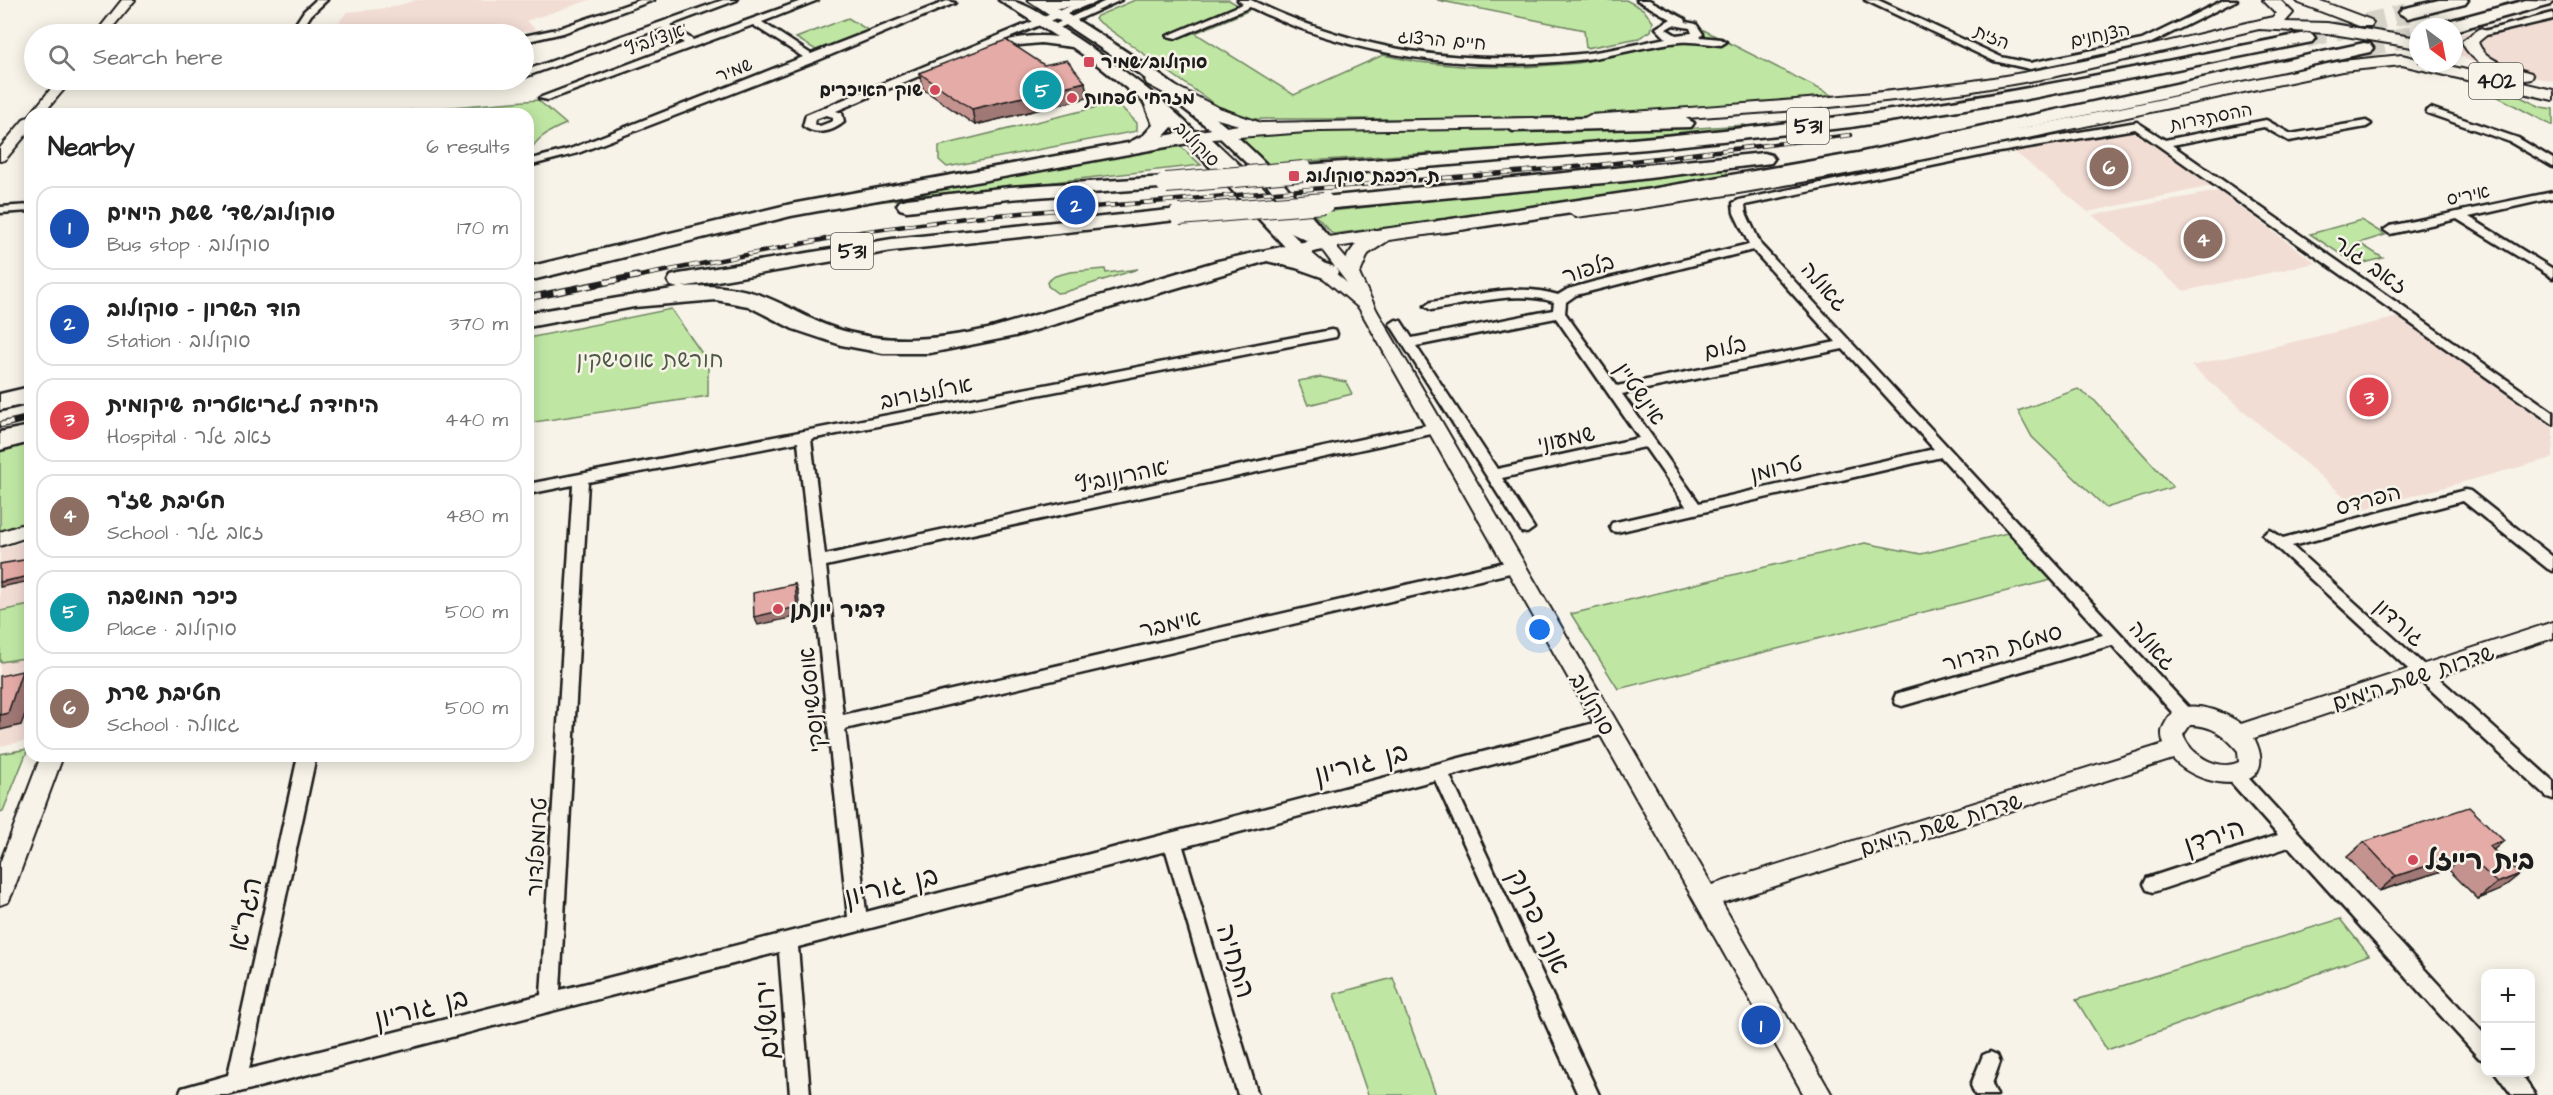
<!DOCTYPE html>
<meta charset="utf-8">
<style>
body{margin:0;font-family:"Architects Daughter","Playpen Sans Hebrew",sans-serif;background:#f2f2f2;color:#222}
.controls{position:absolute;right:18px;bottom:18px;display:grid;overflow:hidden;border-radius:12px;box-shadow:0 3px 15px #0003}
.controls button{width:54px;height:54px;display:grid;place-items:center;padding:0;border:0;border-bottom:2px solid #e0e0e0;background:#fff;color:#222;font:30px sans-serif}
.compass{position:absolute;left:2409px;top:18px;width:54px;height:54px;border-radius:50%;background:#fff;box-shadow:0 3px 15px #0003;rotate:148deg}
.you{position:absolute;left:1540px;top:630px;width:21px;height:21px;margin:-15px;border:4px solid #fff;border-radius:50%;background:#1a73e8;box-shadow:0 0 0 9px #1a73e833}
.badge{display:grid;place-items:center;width:39px;height:39px;border-radius:50%;background:#0b8043;color:#fff;font-size:20px;font-weight:700}
.pin{position:absolute;translate:-50% -50%;border:3px solid #fff;box-shadow:0 2px 6px #0006}
.list{margin:0;padding:0;list-style:none}
h2{display:flex;justify-content:space-between;align-items:center;height:78px;margin:0;padding:0 24px;font-size:26px}
h2 small{font-size:20px;font-weight:400;color:#767676}
.list li{display:grid;grid-template-columns:39px 1fr auto;gap:18px;align-items:center;box-sizing:border-box;height:84px;margin:0 12px 12px;padding:0 12px;border:2px solid #e0e0e0;border-radius:18px}
.list b{display:block;font-size:22px;white-space:nowrap}
.list p{margin:0;font-size:20px;white-space:nowrap;color:#767676}
.list em{font-size:20px;font-style:normal;color:#767676}
.icon{flex:none;width:33px;height:33px;fill:none;stroke:currentColor;stroke-width:2;stroke-linecap:round;stroke-linejoin:round}
.map{position:relative;flex:none;width:2553px;height:1095px;overflow:hidden}
.search{position:absolute;background:#fff;box-shadow:0 3px 15px #0003;left:24px;top:24px;width:510px;height:66px;display:flex;align-items:center;gap:15px;box-sizing:border-box;padding:0 21px;border-radius:33px;color:#767676;font-size:22px}
.panel{position:absolute;background:#fff;box-shadow:0 3px 15px #0003;left:24px;top:108px;width:510px;height:654px;border-radius:18px}
.map>svg:first-child{display:block}
</style>
<div class="map">
<svg width="2553" height="1095" viewBox="0 0 2553 1095">
<rect width="100%" height="100%" fill="#f7f3e8"/>
<filter id="ink" filterUnits="userSpaceOnUse"><feTurbulence type="fractalNoise" baseFrequency=".0167" numOctaves="2"/><feDisplacementMap in="SourceGraphic" scale="12" xChannelSelector="R" yChannelSelector="G"/><feConvolveMatrix kernelMatrix="1 2 1 2 8 2 1 2 1" color-interpolation-filters="sRGB"/></filter>
<g filter="url(#ink)">
<g fill="#f2ddd4">
<polygon points="417,0 590,0 526,21 537,30 532,31 492,34 307,34 312,25 339,22 347,12 389,8"/>
<polygon points="2553,10 2553,81 2486,68 2454,53 2454,36"/>
<polygon points="2127,127 2212,186 2088,212 2010,148"/>
<polygon points="2218,191 2316,263 2184,291 2092,215"/>
<polygon points="2399,317 2553,428 2553,458 2360,510 2191,366"/>
<polygon points="30,540 30,740 0,746 0,549"/>
</g>
<g fill="#bfe7a3" stroke="#6e8260" stroke-width="1.5">
<polygon points="1135,0 1229,0 1248,11 1195,33 1294,95 1383,55 1418,62 1471,67 1525,67 1578,63 1697,38 1700,28 1841,100 1735,109 1537,119 1249,119 1227,112 1200,94 1095,19 1097,16"/>
<polygon points="1437,0 1626,0 1643,9 1653,22 1651,31 1639,38 1586,48 1584,30"/>
<polygon points="848,18 868,30 816,50 796,38"/>
<polygon points="2472,83 2504,89 2541,107 2553,109 2553,126"/>
<path d="M538,100L566,124C549,131 531,140 528,159V114H365Z"/>
<polygon points="1110,104 1121,107 1137,123 1137,131 947,167 939,160 939,146"/>
<polygon points="1745,125 1747,129 1687,136 1263,164 1234,136 1293,131 1697,128"/>
<polygon points="1180,146 1201,165 868,203"/>
<path d="M1727,168V176C1596,203 1465,217 1333,234L1313,213Z"/>
<polygon points="2361,220 2385,235 2359,243 2383,258 2357,265 2310,234"/>
<polygon points="1105,269 1106,273 1138,269 1065,292 1057,293 1048,286 1047,282 1055,276 1070,272"/>
<polygon points="671,309 708,362 708,396 528,423 528,338"/>
<polygon points="1321,377 1346,382 1352,394 1308,405 1298,381"/>
<polygon points="2078,389 2095,401 2173,487 2106,508 2032,437 2018,411"/>
<polygon points="30,442 30,523 0,533 0,449"/>
<polygon points="2007,533 2051,580 1618,689 1571,614 1865,543 1921,554"/>
<polygon points="30,605 30,657 0,662 0,611"/>
<polygon points="28,749 3,811 0,812 0,754"/>
<polygon points="2340,919 2369,955 2107,1050 2076,1000"/>
<polygon points="1393,978 1436,1095 1368,1095 1334,994"/>
</g>
<g fill="none" stroke-linecap="round" stroke-linejoin="round">
<g stroke="#d6d3c9" stroke-width="20" stroke-dasharray="20 10" stroke-linecap="butt">
<polyline points="2306,38 2408,13"/>
<polyline points="2364,48 2418,34"/>
</g>
<defs>
<g id="minor">
<polygon points="316,0 327,0 311,15 299,34 289,34 304,11"/>
<polygon points="640,0 654,0 563,33 524,42 524,36 557,29"/>
<polygon points="723,0 737,0 670,25 693,40 804,0 818,0 762,22 811,54 947,1 955,3 816,61 578,153 528,166 528,160 570,149 803,57 753,25 548,100 539,98 684,43 662,28 524,77 524,71"/>
<path d="M1085,0H1099L836,111L842,113L844,122C832,132 816,136 803,126L806,115ZM826,115L833,117V121L820,126L814,124L815,119Z"/>
<polygon points="1108,0 1121,0 1055,30 1047,28"/>
<path d="M1238,0H1251C1356,51 1463,67 1580,54C1609,51 1637,44 1666,38L1656,28L1671,19L1637,0H1649L1685,19L1686,22L1696,24L1703,34L1700,37L1721,39L1726,42L1721,45C1708,44 1693,41 1680,42C1646,45 1612,57 1578,60C1464,72 1353,57 1250,7L1176,38L1167,36L1243,4ZM1673,25L1690,28L1692,33L1676,35L1666,29Z"/>
<polygon points="1865,0 1878,0 2001,57 2030,63 2142,40 2224,0 2237,0 2149,44 2030,69 1994,61"/>
<polygon points="2553,13 2553,19 2481,36 2476,33"/>
<polygon points="2431,108 2518,138 2553,159 2553,167 2510,142 2427,113 2426,111"/>
<path d="M2266,120L2291,134L2366,121L2371,124L2366,127L2289,141L2264,127L2172,145L2553,412V424L2135,129L1994,153L1745,205L1746,213L1761,245L2192,711L2194,716L2192,721L2186,723L2180,721L2112,645L1902,706L1896,704L1894,699L1896,694L1902,692L2103,635L1941,457L1617,532L1612,531L1610,527L1612,523L1686,506L1645,447L1502,478L1534,528L1527,533L1522,532L1390,324L1396,320L1401,321L1412,338L1553,310L1554,302C1515,290 1470,304 1431,310L1425,306L1431,302C1473,296 1518,282 1558,295L1568,289L1593,282L1749,244L1734,213L1733,203L1739,200L1994,147L2137,122L2165,140ZM1753,250L1836,342L1617,386L1565,313L1566,302L1576,295ZM1556,318L1639,438L1497,469L1416,346ZM1843,349L1934,449L1699,503L1622,394Z"/>
<polygon points="2553,192 2553,198 2469,217 2553,269 2553,278 2457,219 2390,234 2384,230 2390,226"/>
<polygon points="30,205 30,211 0,213 0,207"/>
<path d="M1331,330L1336,331L1337,334L1336,337L811,439L825,555L1436,423L1443,428L1436,433L826,566L843,715L1514,560L1522,566L1514,572L845,729L866,912L1606,720L1612,722L1614,727L1612,732L1450,776L1599,1095H1578L1435,780L1183,847L1258,1095H1238L1166,851L798,947L810,1095H790L779,952L228,1095H179L182,1088L228,1075L298,756H316L249,1069L541,995L573,485L528,494V484ZM798,442L848,917L560,990L588,482Z"/>
<polygon points="2465,490 2470,491 2553,557 2553,571 2548,569 2463,501 2292,546 2553,781 2553,799 2547,797 2263,535 2270,530 2283,538"/>
<polygon points="2234,767 2240,769 2486,1036 2486,1061 2479,1058 2289,847 2153,892 2147,890 2144,884 2147,878 2278,835 2228,779 2225,774 2228,769"/>
<polygon points="1990,1052 1997,1055 2000,1062 1992,1084 1997,1095 1975,1095 1971,1085 1983,1055"/>
<polygon points="2495,1072 2519,1072 2535,1095 2512,1095"/>
</g>
<g id="tertiary">
<polygon points="122,0 135,0 107,34 95,34"/>
<polygon points="58,80 72,80 43,114 30,115"/>
<polygon points="30,117 30,130 5,160 0,161 0,148 25,118"/>
<path d="M1325,238L1330,240L1359,274L1377,311L1712,885L2164,744C2161,735 2161,730 2166,722C2180,694 2222,710 2241,724L2553,622V638L2254,738C2284,797 2200,791 2173,759L1722,903L1832,1095H1804L1359,308L1288,248L1296,243L1302,245L1347,283L1317,243ZM2190,725C2212,725 2225,735 2238,751L2239,762C2219,772 2190,755 2183,735Z"/>
<polygon points="30,522 30,536 0,546 0,532"/>
<polygon points="41,756 63,756 12,894 8,902 0,905 0,863"/>
</g>
<g id="secondary">
<path d="M999,0C1024,0 1044,16 1064,30C1104,56 1143,83 1178,115C1222,156 1260,202 1302,244L1304,248L1302,252H1290L1167,121L1099,66L1072,47L1041,43L1009,46V40C1025,36 1040,35 1057,37Z"/>
<path d="M1028,0H1100L1093,4L1057,8C1128,51 1199,98 1259,157C1285,182 1307,212 1331,239L1333,243L1331,247H1319L1259,175L1214,132L1138,73Z"/>
</g>
<g id="primary">
<path d="M2263,0H2280L2293,13L2285,22L2327,23L2418,38V48L2327,33L2259,29L2052,77L1967,92L1812,109L1590,125L1581,120L1590,115C1715,106 1841,99 1966,82C2069,68 2171,40 2273,17L2276,13Z"/>
<polygon points="2296,0 2318,0 2371,20 2373,23 2371,26 2359,26 2299,3"/>
<path d="M2481,28L2489,33L2478,42C2484,62 2514,67 2531,73L2533,76L2531,79C2510,85 2468,62 2462,41Z"/>
<path d="M2402,55L2418,59V63H2436L2553,90V100L2402,65L2342,71C2087,125 1835,184 1576,217L1567,211L1576,205C1834,173 2087,114 2342,61Z"/>
<polygon points="1153,75 1219,108 1261,123 1534,118 1543,123 1534,128 1320,131 1212,139 1301,223 1328,237 1467,217 1476,223 1467,229 1389,240 1368,254 1358,278 1351,280 1341,274 1348,255 1356,244 1325,249 1287,231 1200,147 1183,137 1192,132 1239,125 1207,116 1147,84 1145,80"/>
</g>
<g id="motorway">
<polygon points="2439,0 2468,0 2465,4 2408,18 2399,13 2402,9"/>
<polygon points="2526,0 2553,1 2551,4 2454,31 2454,27 2438,27 2441,23"/>
<path d="M2306,33L2312,34L2315,38L2312,42L2022,100L1851,127L1647,149L1304,177L1297,175L1294,171L1297,167L1304,165C1505,150 1707,136 1906,108C2040,89 2173,59 2306,33Z"/>
<polygon points="2364,43 2370,44 2373,48 2370,52 1858,165 1651,201 1445,232 1437,231 1434,226 1437,221 1445,220 1651,189 1858,153"/>
<polygon points="1154,96 1164,102 1173,126 1164,136 1192,131 1199,133 1202,137 1199,141 791,216 528,281 528,267 791,204 1128,143 1144,135 1153,125 1144,102"/>
<polygon points="1684,117 1694,123 1691,127 1513,131 1503,125 1513,119"/>
<polygon points="1764,153 1771,155 1774,159 1771,163 1625,181 1324,209 1317,207 1314,203 1317,199 1324,197"/>
<polygon points="1166,177 1173,179 1176,183 1173,187 1009,199 907,211 900,209 897,205 900,201 907,199 1009,187"/>
<path d="M1179,209L1186,211L1190,215L1186,219L892,251L682,287C709,285 738,286 763,296C788,305 809,320 834,328C885,345 937,340 988,329L1218,261L1325,237L1333,238L1336,243L1333,248L1298,255L1335,267L1338,272L1335,277L1327,279L1296,268L1267,261L1015,336L930,353H883L841,345L793,329L748,306L716,300L634,307L528,327V313L678,288L671,286L668,281L671,276L679,274L892,239Z"/>
<polygon points="30,387 30,403 0,410 0,394"/>
<polygon points="30,426 30,442 0,450 0,432"/>
</g>
</defs>
<use href="#minor" stroke="#1c1c1c" stroke-width="5"/>
<use href="#tertiary" stroke="#1c1c1c" stroke-width="4"/>
<use href="#secondary" stroke="#1c1c1c" stroke-width="5"/>
<use href="#primary" stroke="#1c1c1c" stroke-width="4"/>
<use href="#motorway" stroke="#1c1c1c" stroke-width="5"/>
<use href="#minor" fill="#f7f3e8" fill-rule="evenodd"/>
<use href="#tertiary" fill="#f7f3e8" fill-rule="evenodd"/>
<use href="#secondary" fill="#f7f3e8" fill-rule="evenodd"/>
<use href="#primary" fill="#f7f3e8" fill-rule="evenodd"/>
<use href="#motorway" fill="#f7f3e8" fill-rule="evenodd"/>
<defs>
<polyline id="rail-far1" points="630,278 861,232 973,217 1599,165 1851,135"/>
<g id="rail">
<polyline points="528,298 637,276"/>
<polyline points="0,425 30,418"/>
</g>
</defs>
<use href="#rail-far1" stroke="#1c1c1c" stroke-width="4.5"/>
<use href="#rail" stroke="#1c1c1c" stroke-width="7"/>
<use href="#rail-far1" stroke="#f7f3e8" stroke-width="3" stroke-dasharray="10" stroke-linecap="butt"/>
<use href="#rail" stroke="#f7f3e8" stroke-width="4.5" stroke-dasharray="13" stroke-linecap="butt"/>
<defs>
<g id="motorway-bridge">
<polyline points="1166,183 1304,171"/>
<polyline points="1179,215 1324,203"/>
</g>
</defs>
<use href="#motorway-bridge" stroke="#1c1c1c" stroke-width="22" stroke-linecap="butt"/>
<use href="#motorway-bridge" stroke="#f7f3e8" stroke-width="20"/>
</g>
<g fill="#c5938f" stroke="#1c1c1c" stroke-width="1.5">
<polygon points="1044,65 1085,82 1087,98 975,125 923,89 919,73"/>
<polygon points="2364,842 2494,850 2500,890 2478,899 2448,869 2379,891 2347,857"/>
</g>
<g fill="#a07874" stroke="#1c1c1c" stroke-width="1.5">
<polygon points="1085,82 1087,98 975,125 972,109"/>
<polygon points="30,576 30,581 0,587 0,582"/>
<polygon points="795,584 798,592 800,616 758,625 754,617"/>
<polygon points="22,671 30,679 30,701 21,725 0,730 0,715"/>
<polygon points="2504,841 2485,857 2489,846"/>
<polygon points="2466,853 2448,869 2379,891 2396,876"/>
<polygon points="2520,874 2500,890 2478,899 2497,883"/>
</g>
<g fill="#e5aba6" stroke="#1c1c1c" stroke-width="1.5">
<polygon points="1006,40 1044,65 1067,60 1085,82 972,109 919,73"/>
<polygon points="30,559 30,576 0,582 0,564"/>
<polygon points="795,584 797,607 754,617 753,593"/>
<polygon points="22,671 8,713 0,715 0,676"/>
<polygon points="2469,807 2504,841 2489,846 2520,874 2497,883 2466,853 2396,876 2364,842"/>
</g>
</g>
<g fill="#d1495b" stroke="#f7f3e8" stroke-width="2">
<rect x="1083" y="56" width="12" height="12" rx="3"/>
<circle cx="935" cy="90" r="6"/>
<circle cx="1072" cy="98" r="6"/>
<rect x="1288" y="170" width="12" height="12" rx="3"/>
<circle cx="778" cy="609" r="6"/>
<circle cx="2413" cy="860" r="6"/>
</g>
<g text-anchor="middle" stroke-width="5" stroke-linejoin="round" paint-order="stroke">
<g font-size="18" fill="#1c1c1c" stroke="#f7f3e8">
<text transform="translate(2100 35) rotate(-12)" y="6">הצנחנים</text>
<text transform="translate(1992 37) rotate(23)" y="6">הזית</text>
<text transform="translate(656 39) rotate(-20)" y="6">אנצילביץ'</text>
<text transform="translate(1442 40) rotate(5)" y="6">חיים הרצוג</text>
<text transform="translate(734 70) rotate(-21)" y="6">שמיר</text>
<text transform="translate(2211 117) rotate(-11)" y="6">ההסתדרות</text>
<text transform="translate(1197 144) rotate(45)" y="6">סוקולוב</text>
<text transform="translate(2468 195) rotate(-12)" y="6">איריס</text>
</g>
<g font-size="18" font-weight="bold" fill="#1c1c1c" stroke="#f7f3e8" text-anchor="start">
<text x="1101" y="68">סוקולוב/שמיר</text>
<text x="923" y="96" text-anchor="end">שוק האיכרים</text>
<text x="1084" y="104">מזרחי טפחות</text>
<text x="1306" y="182">ת. רכבת סוקולוב</text>
</g>
<g fill="#f7f3e8" stroke="#5e5c59" stroke-width="1.5">
<rect x="2469" y="63" width="54" height="36" rx="4.5"/>
<rect x="1787" y="108" width="42" height="36" rx="4.5"/>
<rect x="831" y="233" width="42" height="36" rx="4.5"/>
</g>
<g font-size="21" font-weight="bold" fill="#1c1c1c">
<text x="2496" y="88">402</text>
<text x="1808" y="133">531</text>
<text x="852" y="258">531</text>
</g>
<g font-size="22" fill="#1c1c1c" stroke="#f7f3e8">
<text transform="translate(2371 264) rotate(35)" y="8">זאב גלר</text>
<text transform="translate(1588 268) rotate(-18)" y="8">בלפור</text>
<text transform="translate(1825 286) rotate(48)" y="8">גאולה</text>
<text transform="translate(1725 347) rotate(-11)" y="8">בלום</text>
<text transform="translate(926 392) rotate(-11)" y="8">ארלוזורוב</text>
<text transform="translate(1641 393) rotate(55)" y="8">אינשטיין</text>
<text transform="translate(1566 438) rotate(-12)" y="8">שמעוני</text>
<text transform="translate(1776 468) rotate(-13)" y="8">טרומן</text>
<text transform="translate(1123 475) rotate(-12)" y="8">אהרונוביץ'</text>
<text transform="translate(2368 499) rotate(-15)" y="8">הפרדס</text>
<text transform="translate(2400 622) rotate(42)" y="8">גורדון</text>
<text transform="translate(1170 623) rotate(-13)" y="8">אימבר</text>
<text transform="translate(2153 645) rotate(48)" y="8">גאולה</text>
<text transform="translate(2002 647) rotate(-16)" y="8">סמטת הדרור</text>
<text transform="translate(2413 677) rotate(-18)" y="8">שדרות ששת הימים</text>
<text transform="translate(811 700) rotate(-96)" y="8">אוסטשינסקי</text>
<text transform="translate(1593 704) rotate(60)" y="8">סוקולוב</text>
<text transform="translate(1941 824) rotate(-17)" y="8">שדרות ששת הימים</text>
<text transform="translate(536 847) rotate(-87)" y="8">טרומפלדור</text>
</g>
<g font-size="22" fill="#4d5944" stroke="#f7f3e8">
<text x="650" y="367">חורשת אוסישקין</text>
</g>
<g font-size="22" font-weight="bold" fill="#1c1c1c" stroke="#f7f3e8" text-anchor="start">
<text x="790" y="617">דביר יונתן</text>
</g>
<g font-size="27" fill="#1c1c1c" stroke="#f7f3e8">
<text transform="translate(1361 763) rotate(-15)" y="9">בן גוריון</text>
<text transform="translate(2214 836) rotate(-19)" y="9">הירדן</text>
<text transform="translate(891 886) rotate(-14)" y="9">בן גוריון</text>
<text transform="translate(245 914) rotate(-78)" y="9">הגר"א</text>
<text transform="translate(1539 921) rotate(65)" y="9">אנה פרנק</text>
<text transform="translate(1236 961) rotate(73)" y="9">התחיה</text>
<text transform="translate(421 1008) rotate(-14)" y="9">בן גוריון</text>
<text transform="translate(767 1020) rotate(-94)" y="9">ירושלים</text>
</g>
<g font-size="27" font-weight="bold" fill="#1c1c1c" stroke="#f7f3e8" text-anchor="start">
<text x="2425" y="869">בית רייזל</text>
</g>
</g>
</svg>
<div class="controls">
<button>+</button>
<button>−</button>
</div>
<svg class="compass" viewBox="-18 -18 36 36"><path d="M0-13l5 13h-10z" fill="#e53935"/><path d="M0 13l5-13h-10z" fill="#767676"/></svg>
<div class="you"></div>
<div class="pin badge" style="left:1761px;top:1025px;background:#1a4fb4">1</div>
<div class="pin badge" style="left:1076px;top:205px;background:#1a4fb4">2</div>
<div class="pin badge" style="left:2369px;top:397px;background:#e0444e">3</div>
<div class="pin badge" style="left:2203px;top:239px;background:#8d6e63">4</div>
<div class="pin badge" style="left:1042px;top:90px;background:#0f9aa8">5</div>
<div class="pin badge" style="left:2109px;top:167px;background:#8d6e63">6</div>
<div class="search"><svg class="icon" aria-label="search" viewBox="0 0 24 24"><circle cx="10" cy="10" r="6"/><path d="M15 15l6 6"/></svg>Search here</div>
<section class="panel">
<h2>Nearby<small>6 results</small></h2>
<ul class="list">
<li><span class="badge" style="background:#1a4fb4">1</span><div><b>סוקולוב/שד׳ ששת הימים</b><p>Bus stop · סוקולוב</p></div><em>170 m</em></li>
<li><span class="badge" style="background:#1a4fb4">2</span><div><b>הוד השרון - סוקולוב</b><p>Station · סוקולוב</p></div><em>370 m</em></li>
<li><span class="badge" style="background:#e0444e">3</span><div><b>היחידה לגריאטריה שיקומית</b><p>Hospital · זאב גלר</p></div><em>440 m</em></li>
<li><span class="badge" style="background:#8d6e63">4</span><div><b>חטיבת שז&quot;ר</b><p>School · זאב גלר</p></div><em>480 m</em></li>
<li><span class="badge" style="background:#0f9aa8">5</span><div><b>כיכר המושבה</b><p>Place · סוקולוב</p></div><em>500 m</em></li>
<li><span class="badge" style="background:#8d6e63">6</span><div><b>חטיבת שרת</b><p>School · גאולה</p></div><em>500 m</em></li>
</ul>
</section>
</div>
